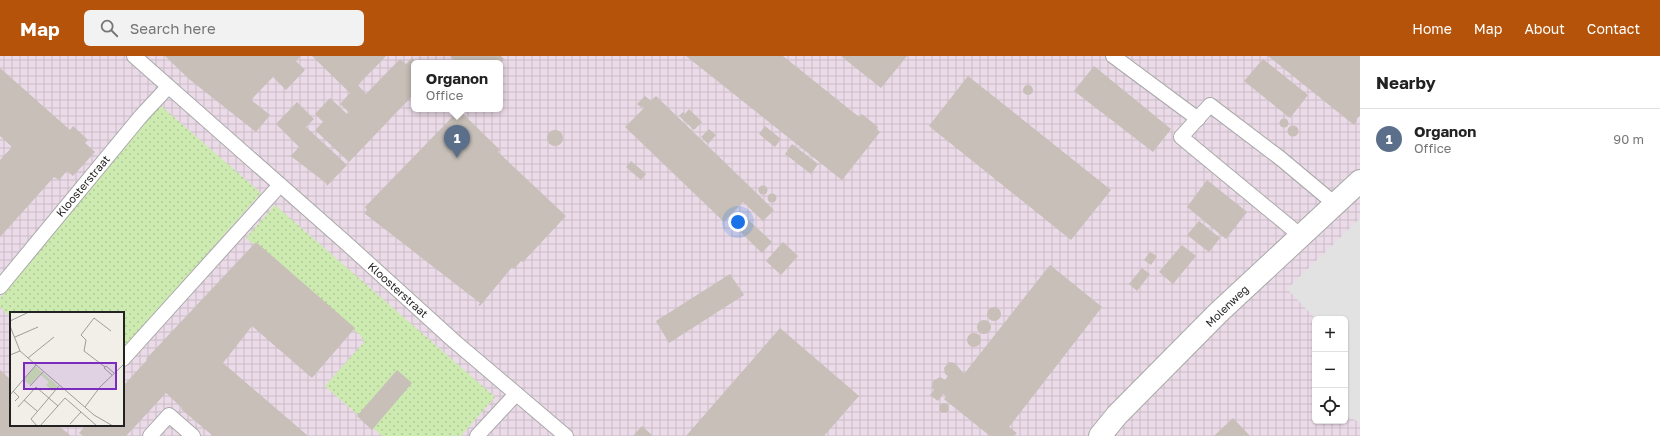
<!DOCTYPE html>
<meta charset="utf-8">
<style>
body{margin:0;font-family:"Golos Text",sans-serif;background:#f2f2f2;color:#222}
.controls{position:absolute;right:12px;bottom:12px;display:grid;overflow:hidden;border-radius:6px;box-shadow:0 1px 3px #0004}
.controls button{width:36px;height:36px;display:grid;place-items:center;padding:0;border:0;border-bottom:1px solid #e0e0e0;background:#fff;color:#222;font:20px sans-serif}
.you{position:absolute;left:738px;top:166px;width:14px;height:14px;margin:-10px;border:3px solid #fff;border-radius:50%;background:#1a73e8;box-shadow:0 0 0 6px #1a73e833}
.badge{display:grid;place-items:center;width:26px;height:26px;border-radius:50%;background:#b45309;color:#fff;font-size:13px;font-weight:700}
.pin{position:absolute;translate:-50% -33px;filter:drop-shadow(0 1px 2px #0008)}
.pin::after{content:'';position:absolute;top:21px;width:14px;height:12px;background:inherit;clip-path:polygon(0 0,100% 0,50% 100%)}
.popup{position:absolute;left:411px;top:4px;width:92px;height:52px;box-sizing:border-box;display:grid;place-content:center;border-radius:6px;background:#fff;filter:drop-shadow(0 1px 3px #0005);font-size:13px;white-space:nowrap;color:#767676}
.popup b{font-size:15px;color:#222}
.popup::after{content:'';position:absolute;left:50%;top:100%;margin-left:-8px;border:8px solid transparent;border-top-color:#fff}
.list{margin:0;padding:0;list-style:none}
h2{display:flex;justify-content:space-between;align-items:center;height:52px;margin:0;padding:0 16px;font-size:17px}
h2 small{font-size:13px;font-weight:400;color:#767676}
.list li{display:grid;grid-template-columns:26px 1fr auto;gap:12px;align-items:center;box-sizing:border-box;height:60px;padding:0 16px;border-top:1px solid #e0e0e0}
.list b{display:block;font-size:15px;white-space:nowrap}
.list p{margin:0;font-size:13px;white-space:nowrap;color:#767676}
.list em{font-size:13px;font-style:normal;color:#767676}
.icon{flex:none;width:22px;height:22px;fill:none;stroke:currentColor;stroke-width:2;stroke-linecap:round;stroke-linejoin:round}
.map{position:relative;flex:none;width:1360px;height:380px;overflow:hidden}
header{display:flex;align-items:center;gap:24px;box-sizing:border-box;height:56px;padding:0 20px;background:#b45309;color:#fff}
header strong{font-size:19px}
nav{display:flex;gap:22px;margin-inline-start:auto;font-size:14px}
.search{width:280px;height:36px;background:#f2f2f2;display:flex;align-items:center;gap:10px;box-sizing:border-box;padding:0 14px;border-radius:6px;color:#767676;font-size:15px}
main{display:flex}
aside{flex:1;background:#fff}
.map>svg:first-child{display:block}
</style>
<header>
<strong>Map</strong>
<div class="search"><svg class="icon" aria-label="search" viewBox="0 0 24 24"><circle cx="10" cy="10" r="6"/><path d="M15 15l6 6"/></svg>Search here</div>
<nav><a>Home</a><a>Map</a><a>About</a><a>Contact</a></nav>
</header>
<main>
<div class="map">
<svg width="1360" height="380" viewBox="0 0 1360 380">
<defs>
<pattern id="industrial-grid" width="8" height="8" patternUnits="userSpaceOnUse"><rect width="8" height="8" fill="#ebdbe8"/><path d="M0 4h8M4 0v8" fill="none" stroke="#c9bcc7"/></pattern>
<pattern id="grass-dots" width="8" height="8" patternUnits="userSpaceOnUse"><rect width="8" height="8" fill="#cdebb0"/><path d="M2 2h.1M6 6h.1" fill="none" stroke="#b0c997" stroke-width="1.8" stroke-linecap="round"/></pattern>
</defs>
<rect width="100%" height="100%" fill="#f2efe9"/>
<path fill="url(#industrial-grid)" fill-rule="evenodd" d="M0,0H1360V380H0ZM414,7H500V53H414ZM11,257H123V369H11ZM1315,263H1345V365H1315Z"/>
<g fill="url(#grass-dots)">
<polygon points="160,49 261,137 123,293 123,257 11,257 11,262 0,251 0,242"/>
<polygon points="275,149 495,341 461,380 382,380 325,330 364,286 361,280 246,182"/>
</g>
<polygon fill="#e2e2e2" points="1360,162 1360,367 1345,359 1345,299 1348,297 1345,294 1345,263 1316,263 1287,233"/>
<g fill="#c7bfb8">
<polygon points="165,0 301,0 296,5 305,14 286,34 273,21 251,44 270,59 256,76 189,23"/>
<polygon points="312,0 386,0 358,29 366,38 400,3 406,8 412,2 417,7 414,7 414,38 349,106 315,74 323,66 315,58 330,42 347,58 349,56 340,48 350,37"/>
<polygon points="450,0 501,0 504,3 501,7 458,7"/>
<polygon points="686,0 783,0 859,61 862,58 878,71 877,73 880,76 842,124"/>
<polygon points="841,0 907,0 881,32"/>
<polygon points="1268,0 1360,0 1360,59 1356,64 1357,65 1354,69"/>
<polygon points="1263,3 1308,39 1290,62 1244,25"/>
<polygon points="1094,10 1171,73 1153,96 1074,35"/>
<polygon points="0,12 70,74 73,70 88,84 85,87 95,96 73,120 67,115 59,124 54,121 0,181 0,104 12,91 0,80"/>
<polygon points="968,20 1111,134 1071,184 929,70"/>
<circle cx="1028" cy="34" r="5"/>
<polygon points="645,40 651,45 656,40 774,154 763,165 743,146 724,166 625,71 644,52 643,50 642,52 637,48"/>
<polygon points="297,46 314,63 306,71 347,109 327,130 326,127 292,101 290,101 299,91 276,68"/>
<polygon points="689,53 702,66 694,74 679,60 683,56 685,58"/>
<polygon points="459,54 500,94 498,96 566,160 523,206 521,205 514,213 512,211 480,250 478,249 480,247 364,157 367,154 365,151"/>
<circle cx="1284" cy="67" r="4.5"/>
<circle cx="1293" cy="75" r="5.5"/>
<polygon points="765,70 781,83 775,91 759,78"/>
<polygon points="709,73 716,79 708,88 701,81"/>
<circle cx="555" cy="82" r="8"/>
<polygon points="792,88 818,108 811,118 785,98"/>
<polygon points="631,105 646,118 641,124 626,111"/>
<polygon points="1207,124 1247,156 1226,183 1187,151"/>
<circle cx="763" cy="134" r="4.5"/>
<circle cx="772" cy="142" r="4.5"/>
<polygon points="742,158 772,186 762,197 733,169"/>
<polygon points="1199,165 1220,182 1209,196 1187,179"/>
<polygon points="256,186 355,272 312,322 252,270 223,307 308,380 213,380 181,353 182,352 166,337 126,380 83,380 79,377 86,369 123,369 123,330 147,304 146,303"/>
<polygon points="783,186 798,200 781,219 766,205"/>
<polygon points="1182,189 1196,200 1173,228 1159,216"/>
<polygon points="1150,196 1157,200 1151,209 1144,204"/>
<polygon points="1050,209 1102,251 1009,371 1017,377 1014,380 990,380 944,343 946,340 943,338 938,345 930,339 934,334 932,331 933,325 940,321 945,324 948,320 945,318 944,312 949,306 955,307 964,318"/>
<polygon points="1142,212 1150,218 1137,235 1129,228"/>
<polygon points="730,218 744,239 669,287 656,265"/>
<circle cx="994" cy="258" r="7"/>
<circle cx="984" cy="271" r="7"/>
<polygon points="780,272 859,340 824,380 686,380"/>
<circle cx="974" cy="284" r="7"/>
<polygon points="0,314 11,324 11,369 58,369 71,380 0,380"/>
<polygon points="397,314 412,327 372,374 357,360"/>
<circle cx="944" cy="352" r="5"/>
<polygon points="1233,362 1250,380 1214,380"/>
<polygon points="642,370 653,380 633,380"/>
</g>
<g fill="none" stroke-linecap="round" stroke-linejoin="round">
<defs>
<g id="lane">
<polyline points="134,0 345,186 454,285 566,380"/>
<polyline points="1113,0 1198,63"/>
<polyline points="1301,180 1181,81 1210,49 1280,102 1335,148"/>
<polyline points="0,231 141,60 168,31"/>
<polyline points="123,303 280,129"/>
<polyline points="150,380 169,359 193,380"/>
<polyline points="477,380 516,338"/>
</g>
<polyline id="street" points="1100,380 1117,359 1218,257 1360,125"/>
</defs>
<use href="#lane" stroke="#a9a9a9" stroke-width="16"/>
<use href="#street" stroke="#a9a9a9" stroke-width="24"/>
<use href="#lane" stroke="#fff" stroke-width="14"/>
<use href="#street" stroke="#fff" stroke-width="22"/>
</g>
<g text-anchor="middle" stroke-width="3" stroke-linejoin="round" paint-order="stroke">
<g font-size="11" fill="#222" stroke="#fff">
<text transform="translate(83 130) rotate(-50)" y="4">Kloosterstraat</text>
<text transform="translate(398 234) rotate(42)" y="4">Kloosterstraat</text>
<text transform="translate(1227 250) rotate(-44)" y="4">Molenweg</text>
</g>
</g>
<g transform="translate(10 256)">
<rect width="114" height="114" fill="#f2efe9"/>
<path d="M25,54L32,60L20,73L14,68ZM33,61L48,74L43,79L36,73L39,70L31,63Z" fill="#cdebb0"/>
<path fill="none" stroke="#9f9d99" stroke-width="1" d="M0,9L19,0M0,14L10,39M5,25L28,15M0,43L10,39L84,103L103,114M18,46L44,25M95,55L74,39L76,28L71,23L84,6L101,19M102,63L94,56L96,54L104,61M20,74L33,60M3,79L9,85L5,89M0,83L26,53M14,88L27,99M8,95L26,75L48,94M75,95L90,75L114,52M60,112L71,100M27,114L21,107L49,74M30,114L55,86L87,114"/>
<path fill="#7b2cbf" fill-opacity="0.15" stroke="#7b2cbf" stroke-width="2" d="M14,51H106V77H14Z"/>
<rect width="114" height="114" fill="none" stroke="#222" stroke-width="2"/>
</g>
</svg>
<div class="controls">
<button>+</button>
<button>−</button>
<button><svg class="icon" aria-label="locate" viewBox="0 0 24 24"><circle cx="12" cy="12" r="6"/><path d="M12 2v4M12 18v4M2 12h4M18 12h4"/></svg></button>
</div>
<div class="you"></div>
<div class="pin badge" style="left:457px;top:102px;background:#5c6f8a">1</div>
<div class="popup"><b>Organon</b>Office</div>
</div>
<aside>
<h2>Nearby<small></small></h2>
<ul class="list">
<li><span class="badge" style="background:#5c6f8a">1</span><div><b>Organon</b><p>Office</p></div><em>90 m</em></li>
</ul>
</aside>
</main>
